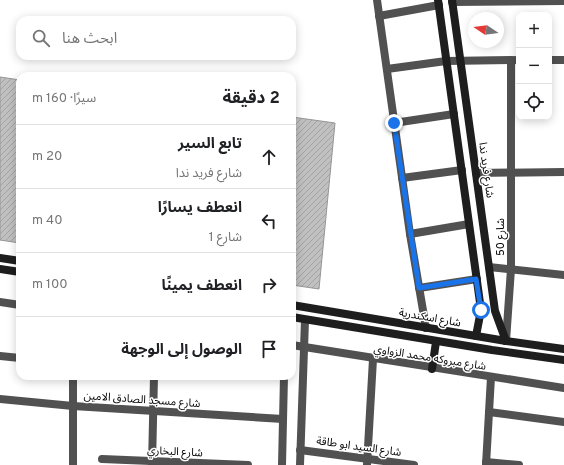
<!DOCTYPE html>
<html lang="ar">
<meta charset="utf-8">
<style>
body{margin:0;font-family:Overpass,"Noto Sans Arabic",sans-serif;background:#f6f6f6;color:#202124;direction:rtl}
.controls{position:absolute;right:12px;top:12px;display:grid;overflow:hidden;border-radius:8px;box-shadow:0 2px 10px #0003}
.controls button{width:36px;height:36px;display:grid;place-items:center;padding:0;border:0;border-bottom:1px solid #e0e0e0;background:#fff;color:#202124;font:20px sans-serif}
.compass{position:absolute;left:468px;top:12px;width:36px;height:36px;border-radius:50%;background:#fff;box-shadow:0 2px 10px #0003;rotate:283deg}
.stop{position:absolute;width:12px;height:12px;margin:-9px;border:3px solid #1a73e8;border-radius:50%;background:#fff}
.stop.end{background:#1a73e8;border-color:#fff;box-shadow:0 1px 4px #0008}
.list{margin:0;padding:0;list-style:none}
h2{display:flex;justify-content:space-between;align-items:center;height:52px;margin:0;padding:0 16px;font-size:17px}
h2 small{font-size:13px;font-weight:400;color:#757577}
.list li{display:grid;grid-template-columns:26px 1fr auto;gap:12px;align-items:center;box-sizing:border-box;height:64px;padding:0 16px;border-top:1px solid #e0e0e0}
.list b{display:block;font-size:15px;white-space:nowrap}
.list p{margin:0;font-size:13px;white-space:nowrap;color:#757577}
.list em{font-size:13px;font-style:normal;color:#757577}
.icon{flex:none;width:22px;height:22px;fill:none;stroke:currentColor;stroke-width:2;stroke-linecap:round;stroke-linejoin:round}
.map{position:relative;flex:none;width:564px;height:465px;overflow:hidden;direction:ltr}
.search{position:absolute;background:#fff;box-shadow:0 2px 10px #0003;left:16px;top:16px;width:280px;height:44px;display:flex;align-items:center;gap:10px;box-sizing:border-box;padding:0 14px;border-radius:12px;color:#757577;font-size:15px}
.panel{position:absolute;background:#fff;box-shadow:0 2px 10px #0003;left:16px;top:72px;width:280px;height:308px;border-radius:12px;direction:rtl}
.map>svg:first-child{display:block}
</style>
<div class="map">
<svg width="564" height="465" viewBox="0 0 564 465">
<defs>
<pattern id="building-hatch" width="6" height="6" patternUnits="userSpaceOnUse"><rect width="6" height="6" fill="#c0c0c0"/><path d="M-1 1l2-2M0 6l6-6M5 7l2-2" fill="none" stroke="#a3a3a3"/></pattern>
</defs>
<rect width="100%" height="100%" fill="#fff"/>
<g fill="url(#building-hatch)" stroke="#959595">
<polygon points="0,77 20,80 20,243 0,240"/>
<polygon points="292,117 335,123 319,289 292,285"/>
</g>
<g fill="none" stroke-linecap="round" stroke-linejoin="round">
<g stroke="#515151" stroke-width="8">
<polyline points="377,0 410,234 426,328"/>
<polyline points="452,2 564,1"/>
<polyline points="379,16 439,5"/>
<polyline points="549,60 564,60"/>
<polyline points="387,69 446,61 519,60"/>
<polyline points="394,123 454,114"/>
<polyline points="476,173 564,172"/>
<polyline points="402,178 462,170"/>
<polyline points="410,234 469,224"/>
<polyline points="489,267 564,275"/>
<polyline points="419,288 477,279"/>
<polyline points="0,302 20,305"/>
<polyline points="506,341 511,269 511,60"/>
<polyline points="292,345 564,388"/>
<polyline points="0,356 20,358"/>
<polyline points="73,376 73,465"/>
<polyline points="0,399 73,406 283,419"/>
<polyline points="489,412 564,422"/>
<polyline points="300,450 414,465"/>
<polyline points="102,459 248,465"/>
<polyline points="486,462 519,465"/>
<polyline points="152,465 154,376"/>
<polyline points="282,465 284,376"/>
<polyline points="300,465 305,320"/>
<polyline points="367,465 373,359"/>
<polyline points="486,465 491,377"/>
</g>
<g stroke="#1e1e1e" stroke-width="8">
<polyline points="438,0 481,310 476,336"/>
<polyline points="452,0 495,311 506,341"/>
<polyline points="0,258 20,261"/>
<polyline points="0,269 20,272"/>
<polyline points="292,305 506,341 564,349"/>
<polyline points="292,317 492,350 564,360"/>
<polyline points="432,369 436,342"/>
</g>
</g>
<g fill="none" stroke-linecap="round" stroke-linejoin="round">
<polyline stroke="#1a73e8" stroke-width="5" points="394,123 419,288 476,279 481,310"/>
</g>
<g text-anchor="middle" stroke-width="3" stroke-linejoin="round" paint-order="stroke">
<g font-size="11" fill="#000" stroke="#fff">
<text transform="translate(487 170) rotate(82)" y="4">شارع فريد ندا</text>
<text transform="translate(500 237) rotate(-90)" y="4">شارع 50</text>
<text transform="translate(430 317) rotate(10)" y="4">شارع اسكندرية</text>
<text transform="translate(430 357) rotate(9)" y="4">شارع مبروكه محمد الزواوي</text>
<text transform="translate(142 399) rotate(4)" y="4">شارع مسجد الصادق الامين</text>
<text transform="translate(359 446) rotate(8)" y="4">شارع السيد ابو طاقة</text>
<text transform="translate(175 451) rotate(3)" y="4">شارع البخاري</text>
</g>
</g>
</svg>
<div class="controls">
<button>+</button>
<button>−</button>
<button><svg class="icon" aria-label="locate" viewBox="0 0 24 24"><circle cx="12" cy="12" r="6"/><path d="M12 2v4M12 18v4M2 12h4M18 12h4"/></svg></button>
</div>
<svg class="compass" viewBox="-18 -18 36 36"><path d="M0-13l5 13h-10z" fill="#e53935"/><path d="M0 13l5-13h-10z" fill="#757577"/></svg>
<div class="stop" style="left:481px;top:310px"></div>
<div class="stop end" style="left:394px;top:123px"></div>
<div class="search"><svg class="icon" aria-label="search" viewBox="0 0 24 24"><circle cx="10" cy="10" r="6"/><path d="M15 15l6 6"/></svg>ابحث هنا</div>
<section class="panel">
<h2>2 دقيقة<small>سيرًا · 160 m</small></h2>
<ul class="list">
<li><svg class="icon" aria-label="ahead" viewBox="0 0 24 24"><path d="M12 20V5M6 11l6-6 6 6"/></svg><div><b>تابع السير</b><p>شارع فريد ندا</p></div><em>20 m</em></li>
<li><svg class="icon" aria-label="left" viewBox="0 0 24 24"><path d="M17 20v-9H6M10 6l-5 5 5 5"/></svg><div><b>انعطف يسارًا</b><p>شارع 1</p></div><em>40 m</em></li>
<li><svg class="icon" aria-label="right" viewBox="0 0 24 24"><path d="M7 20v-9h11M14 6l5 5-5 5"/></svg><div><b>انعطف يمينًا</b></div><em>100 m</em></li>
<li><svg class="icon" aria-label="arrive" viewBox="0 0 24 24"><path d="M6 21V4h12l-3 4 3 4H6"/></svg><div><b>الوصول إلى الوجهة</b></div></li>
</ul>
</section>
</div>
